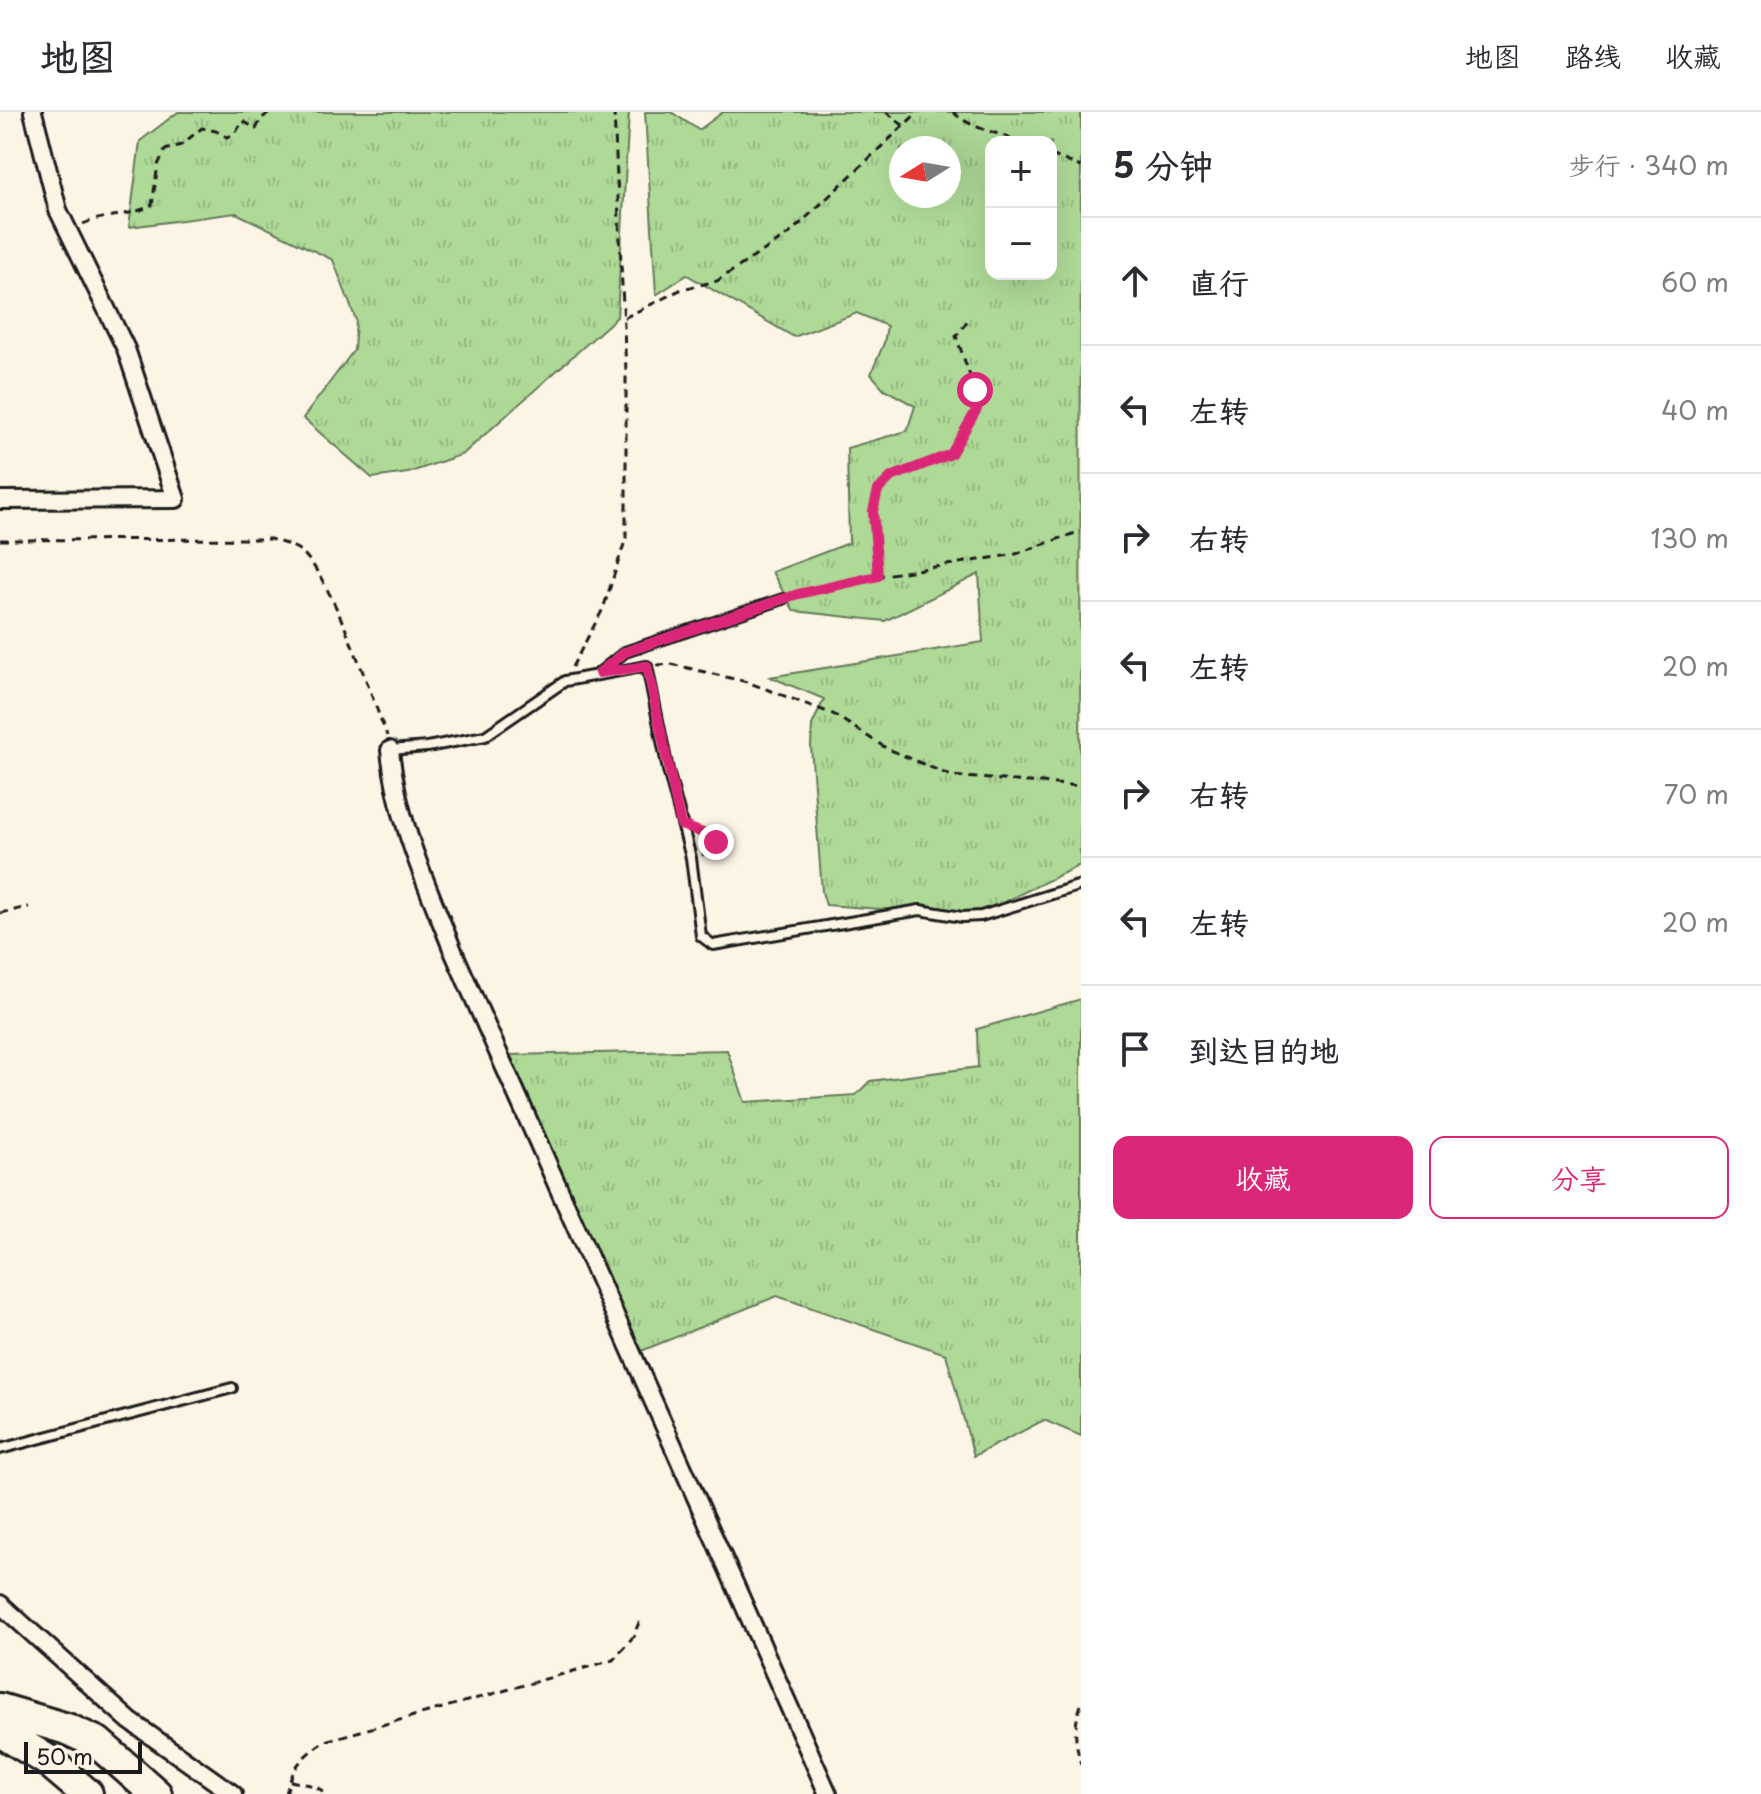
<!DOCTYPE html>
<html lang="zh">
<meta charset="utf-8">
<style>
body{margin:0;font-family:"Playpen Sans","LXGW WenKai TC",sans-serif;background:#f7f7f7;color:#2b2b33}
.controls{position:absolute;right:24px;top:24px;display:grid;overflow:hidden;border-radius:16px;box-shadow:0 8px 32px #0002}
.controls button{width:72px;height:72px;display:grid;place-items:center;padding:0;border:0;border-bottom:2px solid #e1e1e2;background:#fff;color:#2b2b33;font:40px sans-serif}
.compass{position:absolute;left:889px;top:24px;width:72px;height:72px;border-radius:50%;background:#fff;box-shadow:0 8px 32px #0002;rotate:259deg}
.scale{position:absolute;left:24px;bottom:20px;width:118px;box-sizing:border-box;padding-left:8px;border:4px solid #1c1c1c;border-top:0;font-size:22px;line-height:28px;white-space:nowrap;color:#1c1c1c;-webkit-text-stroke:6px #fcf5e5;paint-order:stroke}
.stop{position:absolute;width:24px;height:24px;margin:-18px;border:6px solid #db2777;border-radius:50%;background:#fff}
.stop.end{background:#db2777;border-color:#fff;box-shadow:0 2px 8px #0008}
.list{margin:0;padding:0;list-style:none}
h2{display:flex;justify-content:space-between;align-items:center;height:104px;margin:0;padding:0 32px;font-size:34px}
h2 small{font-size:26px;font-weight:400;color:#7c7c81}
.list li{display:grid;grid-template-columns:52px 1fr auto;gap:24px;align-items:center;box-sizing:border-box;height:128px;padding:0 32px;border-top:2px solid #e1e1e2}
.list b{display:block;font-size:30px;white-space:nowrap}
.list em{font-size:26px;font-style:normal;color:#7c7c81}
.actions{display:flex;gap:16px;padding:24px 32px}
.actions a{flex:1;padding:18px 0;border:2px solid #db2777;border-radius:16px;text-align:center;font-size:28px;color:#db2777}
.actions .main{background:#db2777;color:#fff}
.icon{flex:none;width:44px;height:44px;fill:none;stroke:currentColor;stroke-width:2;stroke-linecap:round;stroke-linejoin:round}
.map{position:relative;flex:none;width:1081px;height:1682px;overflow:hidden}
header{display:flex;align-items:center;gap:48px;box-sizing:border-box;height:112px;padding:0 40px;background:#fff;border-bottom:2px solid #e1e1e2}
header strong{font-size:38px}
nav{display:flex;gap:44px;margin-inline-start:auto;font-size:28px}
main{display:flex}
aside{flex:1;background:#fff}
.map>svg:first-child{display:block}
</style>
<header>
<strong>地图</strong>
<nav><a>地图</a><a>路线</a><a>收藏</a></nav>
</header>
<main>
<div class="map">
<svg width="1081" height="1682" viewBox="0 0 1081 1682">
<defs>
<pattern id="grass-tufts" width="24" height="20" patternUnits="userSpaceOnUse" patternTransform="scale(2)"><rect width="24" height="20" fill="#aed997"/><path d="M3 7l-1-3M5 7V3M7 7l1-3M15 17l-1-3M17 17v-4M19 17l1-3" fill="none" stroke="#95ba82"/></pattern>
</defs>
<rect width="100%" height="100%" fill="#fcf5e5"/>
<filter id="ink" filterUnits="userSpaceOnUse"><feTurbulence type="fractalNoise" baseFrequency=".0125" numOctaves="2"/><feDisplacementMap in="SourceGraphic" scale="16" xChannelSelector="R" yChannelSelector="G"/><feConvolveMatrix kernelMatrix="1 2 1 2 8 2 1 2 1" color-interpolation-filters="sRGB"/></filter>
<g filter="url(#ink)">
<g fill="url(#grass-tufts)" stroke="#657a5a" stroke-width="2" fill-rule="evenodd">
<polygon points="178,0 629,0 617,205 463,342 408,361 372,366 303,306 354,238 356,208 333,148 236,101 129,115 140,29"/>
<path d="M645,0H671L699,18L723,0H1081L1080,753L975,804L826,793L822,780L811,635L812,613L824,587L770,565L983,530L979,462L885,509L794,499L772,460L849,431L847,336L907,319L915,294L884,277L871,262L884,231L887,214L857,201L794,225L687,163L656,183ZM991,30H1051V162H991ZM901,36H949V84H901Z"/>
<polygon points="1081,887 1081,1324 1044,1308 974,1344 946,1242 777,1184 639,1240 510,943 727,938 745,990 856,983 870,969 978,955 977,917"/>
</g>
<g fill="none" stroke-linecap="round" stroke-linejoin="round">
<defs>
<g id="lane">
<polyline points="599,561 625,540 783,487"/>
<polyline points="390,638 427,635 485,624 565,569 647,554 668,658 691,746 701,824 713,833 920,798 962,805 981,804 1081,773"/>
<polyline points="0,1337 232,1276"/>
</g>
<g id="street">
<polyline points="0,388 176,387 126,237 58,98 33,0"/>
<path d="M390,638C397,710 427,773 453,839L828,1682"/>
<polyline points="0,1492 130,1609 233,1682"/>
</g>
<g id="highway">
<polyline points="0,1597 67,1617 98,1631 156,1682"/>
<polyline points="0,1619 47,1648 87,1682"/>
</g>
</defs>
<use href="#lane" stroke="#1c1c1c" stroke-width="14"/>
<use href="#street" stroke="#1c1c1c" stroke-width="22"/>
<use href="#highway" stroke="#1c1c1c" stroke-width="36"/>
<g stroke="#1c1c1c" stroke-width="3" stroke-dasharray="8 6" stroke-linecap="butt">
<polyline points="886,0 904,14"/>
<path d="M953,0C971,17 997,20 1021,30"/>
<polyline points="1051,43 1081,55"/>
<path d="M83,112C105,102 130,105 152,93L158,53L165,38L181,33L202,16L216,19L227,25L234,23L243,9L256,17L261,7L270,0"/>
<polyline points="624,206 682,177 717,169 789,122 918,0"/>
<path d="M0,428L270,427C279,430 292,433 299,438C329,458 372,586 387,624"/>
<polyline points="878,464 873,399 878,378 891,365 951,342 977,297 975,278 956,224 969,207"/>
<polyline points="794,483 878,464 1016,442 1081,419"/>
<polyline points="657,553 671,552 747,570 833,602 886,636 951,664 1081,674"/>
<polyline points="572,555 603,497 626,426 626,259 614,0"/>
<path d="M694,717C705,721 717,723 716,736L702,743"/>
<polyline points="0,801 29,795"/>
<path d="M1081,1593C1073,1615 1075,1630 1081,1652"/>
<polyline points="290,1669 315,1674 327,1682"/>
<path d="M286,1682C293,1654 301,1645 325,1629L613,1548L633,1525L640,1508"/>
</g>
<use href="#lane" stroke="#fcf5e5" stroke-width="8"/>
<use href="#street" stroke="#fcf5e5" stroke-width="16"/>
<use href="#highway" stroke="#fcf5e5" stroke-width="30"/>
</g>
</g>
<g fill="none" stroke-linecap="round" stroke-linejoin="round" filter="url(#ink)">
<polyline stroke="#db2777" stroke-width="10" points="716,730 714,725 681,713 647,554 599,561 625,540 798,482 878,464 873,399 878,378 891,365 951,342 977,297 975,278"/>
</g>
</svg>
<div class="controls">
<button>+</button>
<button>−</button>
</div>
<svg class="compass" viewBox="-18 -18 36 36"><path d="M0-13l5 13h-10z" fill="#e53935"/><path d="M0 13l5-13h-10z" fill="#7c7c81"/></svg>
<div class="scale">50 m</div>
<div class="stop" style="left:975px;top:278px"></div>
<div class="stop end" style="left:716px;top:730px"></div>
</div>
<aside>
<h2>5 分钟<small>步行 · 340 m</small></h2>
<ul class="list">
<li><svg class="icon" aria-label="ahead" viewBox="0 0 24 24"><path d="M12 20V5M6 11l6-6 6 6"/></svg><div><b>直行</b></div><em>60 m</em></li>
<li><svg class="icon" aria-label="left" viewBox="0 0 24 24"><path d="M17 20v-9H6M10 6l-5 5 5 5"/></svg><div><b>左转</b></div><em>40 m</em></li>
<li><svg class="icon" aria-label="right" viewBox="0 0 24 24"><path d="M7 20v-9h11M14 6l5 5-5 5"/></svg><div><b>右转</b></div><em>130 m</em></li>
<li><svg class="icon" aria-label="left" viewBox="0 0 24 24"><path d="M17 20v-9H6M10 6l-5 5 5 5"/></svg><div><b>左转</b></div><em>20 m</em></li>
<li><svg class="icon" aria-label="right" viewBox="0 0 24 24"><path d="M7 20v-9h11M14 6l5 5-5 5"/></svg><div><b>右转</b></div><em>70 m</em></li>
<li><svg class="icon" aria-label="left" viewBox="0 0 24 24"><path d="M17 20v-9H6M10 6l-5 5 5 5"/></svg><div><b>左转</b></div><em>20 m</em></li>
<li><svg class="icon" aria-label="arrive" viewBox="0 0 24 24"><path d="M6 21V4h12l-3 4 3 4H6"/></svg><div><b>到达目的地</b></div></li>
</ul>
<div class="actions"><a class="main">收藏</a><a>分享</a></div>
</aside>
</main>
